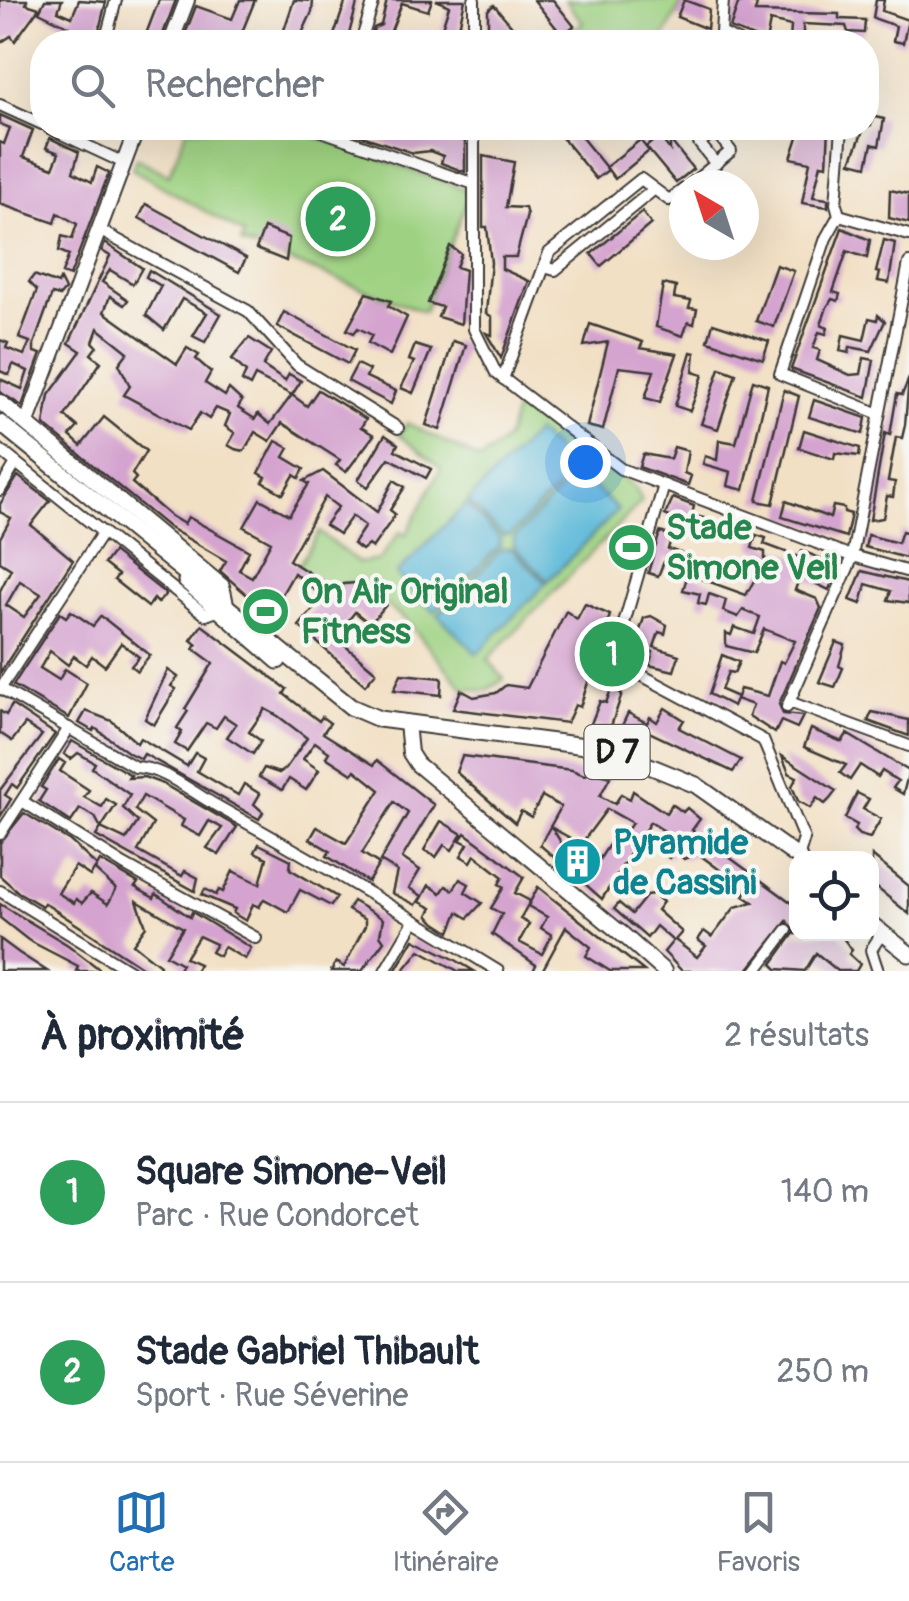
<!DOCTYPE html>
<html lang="fr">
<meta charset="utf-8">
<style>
body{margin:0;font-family:Pangolin,sans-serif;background:#f2f2f3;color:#1f2937}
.controls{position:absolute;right:30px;bottom:30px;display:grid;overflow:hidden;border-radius:20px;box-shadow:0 10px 40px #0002}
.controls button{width:90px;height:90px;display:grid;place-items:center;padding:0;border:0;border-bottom:2px solid #e0e1e3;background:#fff;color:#1f2937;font:50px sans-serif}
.compass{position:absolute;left:669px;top:170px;width:90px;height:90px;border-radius:50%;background:#fff;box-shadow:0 10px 40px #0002;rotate:321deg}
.you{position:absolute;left:585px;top:462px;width:35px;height:35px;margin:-25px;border:8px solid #fff;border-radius:50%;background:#1a73e8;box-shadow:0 0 0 15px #1a73e833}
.badge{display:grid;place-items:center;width:65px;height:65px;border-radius:50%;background:#1f6fb2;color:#fff;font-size:32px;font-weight:700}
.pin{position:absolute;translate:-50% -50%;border:5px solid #fff;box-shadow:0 2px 10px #0006}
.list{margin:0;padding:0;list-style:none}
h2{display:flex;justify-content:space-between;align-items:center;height:130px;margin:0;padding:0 40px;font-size:42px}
h2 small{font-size:32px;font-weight:400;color:#747a83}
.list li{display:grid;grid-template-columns:65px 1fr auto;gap:30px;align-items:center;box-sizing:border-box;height:180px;padding:0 40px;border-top:2px solid #e0e1e3}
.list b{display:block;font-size:38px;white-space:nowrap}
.list p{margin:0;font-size:32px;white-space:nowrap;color:#747a83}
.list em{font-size:32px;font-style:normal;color:#747a83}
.icon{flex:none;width:55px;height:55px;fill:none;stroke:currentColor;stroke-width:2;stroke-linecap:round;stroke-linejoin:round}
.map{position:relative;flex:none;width:909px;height:971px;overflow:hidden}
.search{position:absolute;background:#fff;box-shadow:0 10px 40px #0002;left:30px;right:30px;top:30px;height:110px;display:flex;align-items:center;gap:25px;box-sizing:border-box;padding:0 35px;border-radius:40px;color:#747a83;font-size:38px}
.sheet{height:490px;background:#fff}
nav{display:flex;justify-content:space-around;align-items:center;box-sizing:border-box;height:140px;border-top:2px solid #e0e1e3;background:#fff;font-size:28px;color:#747a83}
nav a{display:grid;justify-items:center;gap:5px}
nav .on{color:#1f6fb2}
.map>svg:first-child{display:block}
</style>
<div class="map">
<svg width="909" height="971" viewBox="0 0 909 971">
<rect width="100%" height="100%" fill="#f6f6f2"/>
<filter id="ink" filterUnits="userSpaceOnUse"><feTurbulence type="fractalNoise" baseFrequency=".01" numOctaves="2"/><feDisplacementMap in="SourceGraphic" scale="20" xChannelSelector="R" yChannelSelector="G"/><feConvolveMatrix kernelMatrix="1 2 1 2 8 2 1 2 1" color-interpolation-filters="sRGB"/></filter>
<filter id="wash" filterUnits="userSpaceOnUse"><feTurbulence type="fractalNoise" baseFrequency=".0048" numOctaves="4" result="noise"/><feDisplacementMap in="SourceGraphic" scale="40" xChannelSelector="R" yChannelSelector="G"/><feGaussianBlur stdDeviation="2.25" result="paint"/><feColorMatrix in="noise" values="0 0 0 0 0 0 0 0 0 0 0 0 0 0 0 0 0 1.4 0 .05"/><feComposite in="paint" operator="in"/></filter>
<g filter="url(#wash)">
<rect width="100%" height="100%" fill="#f2e0c5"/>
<g fill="#9ed181" stroke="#5d764e" stroke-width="2.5">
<polygon points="565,0 683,0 662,42 561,42 558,39 583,23"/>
<polygon points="187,128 293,128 465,189 468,198 424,312 241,243 244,234 132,169 136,158 169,175"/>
<path d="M519,400L635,487L642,501L488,659L504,679C478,697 486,689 463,688L406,620L356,583L343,584L334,596L297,568L319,532L359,563L379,560L400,532L406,535L441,468L399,435L407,423L481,460L506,439Z"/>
</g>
<g fill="#5ab8d8" stroke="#3b6a7a" stroke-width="2.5">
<polygon points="536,432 575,470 511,535 503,536 468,501"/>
<polygon points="578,472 618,510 548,581 514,547 514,538"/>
<polygon points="466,504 500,538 500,546 434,612 396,574"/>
<polygon points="502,549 512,549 546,583 477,654 438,615"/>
</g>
<g id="blocks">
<g fill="#d4a3cf" fill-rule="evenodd">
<polygon points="0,0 27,0 26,4 39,8 15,41 11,36 0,43"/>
<polygon points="45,0 62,0 58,11 72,17 79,0 106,2 96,42 77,42 82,33 39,12"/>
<polygon points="159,0 176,0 160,42 143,42"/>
<polygon points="240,0 255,0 238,42 213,37 211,42 182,42 196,6 232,19"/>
<polygon points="294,0 313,1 312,12 298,42 280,42"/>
<polygon points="346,0 358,0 349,34 354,35 352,42 338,42 340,37 334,35"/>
<polygon points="387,0 432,0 428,11 402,3 387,41 370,42 374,28 381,25"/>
<polygon points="436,0 465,0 457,36 441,31 449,6"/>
<polygon points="534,0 553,0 574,26 562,35"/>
<polygon points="684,0 709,9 707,29 677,17"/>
<polygon points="876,0 884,0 882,11 908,20 903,43 893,41 896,26 873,18"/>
<polygon points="746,2 757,4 755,12 839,14 839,19 865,20 864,33 848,32 846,26 803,24 803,42 790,42 791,26 770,21 766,42 730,28 738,4"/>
<polygon points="494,5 522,38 523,42 488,42 488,10"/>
<polygon points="0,115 33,130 23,157 53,168 59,153 46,148 50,138 79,152 73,172 92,182 97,167 109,173 70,276 62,273 69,255 59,251 62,236 72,239 77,224 58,213 55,223 0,204 0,142 4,144 10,128 0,124"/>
<polygon points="875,117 884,119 879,146 872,144 867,166 851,162 864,128 871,125"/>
<polygon points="338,128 401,128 417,133 418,128 459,128 456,138 465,141 465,172 441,163 443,156 430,151 413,153"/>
<polygon points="554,128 574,128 608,170 596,179"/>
<polygon points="801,128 829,128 827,165 821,164 813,197 828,199 828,207 802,203 810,162 791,158"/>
<polygon points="659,136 670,150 670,140 693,169 676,183 646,147"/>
<polygon points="640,140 649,151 615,179 606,167"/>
<polygon points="483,156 514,162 506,207 525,208 527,215 516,257 502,257 502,269 529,281 501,358 486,333 492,335 492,317 486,313 491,263 487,227 483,227"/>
<polygon points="890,190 909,194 909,223 889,218"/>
<polygon points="146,204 246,258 239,272 139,218"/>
<polygon points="642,212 651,224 601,266 591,254"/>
<polygon points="264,228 289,238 286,261 256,249"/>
<polygon points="842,228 870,240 867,258 847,251 833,292 840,294 838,301 832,299 827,307 821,325 828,328 826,334 819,332 813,348 820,350 817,360 850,375 861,374 864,358 874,360 867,397 791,369"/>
<polygon points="884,240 895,243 889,283 878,281 880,273 876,272"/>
<polygon points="105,243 142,268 133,284 110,270 102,282 128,300 124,305 110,296 104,312 177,364 187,348 199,355 196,359 211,372 205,383 225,396 229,389 242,401 238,408 255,419 258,414 270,424 292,395 307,406 318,390 366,419 361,427 374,435 346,472 336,465 340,460 282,423 270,441 255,432 244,451 235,449 228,445 235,433 225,426 230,414 216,408 209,419 200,413 189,430 124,395 130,386 119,364 128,352 98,328 93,342 97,346 91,354 101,362 65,416 78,427 70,436 81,446 104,417 146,451 132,474 136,478 132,483 169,515 184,524 188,517 249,551 239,570 252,577 271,542 244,527 260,499 289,515 309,484 304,481 323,471 377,512 394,480 405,487 390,510 395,514 391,521 372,548 368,545 362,550 353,544 365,526 352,516 339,534 325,525 338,507 325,497 289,560 338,591 343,584 356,583 386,605 370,624 355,612 335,637 376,672 365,685 299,626 323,597 294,573 270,615 220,571 226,561 168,527 44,425 49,395 81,351 69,343 110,256 102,251"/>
<polygon points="450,246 461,254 456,267 465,270 461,324 438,317 442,307 428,303"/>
<polygon points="776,265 794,271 774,327 756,321"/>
<polygon points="149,270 221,314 205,342 193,336 207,313 182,299 164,330 146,315 161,286 146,277"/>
<polygon points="34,275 58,284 60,280 65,290 60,296 52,294 34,344 34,352 41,354 22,406 0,392 0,379 22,389 28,371 13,364 9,375 0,371 0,340 8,343 6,348 24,355 30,342 19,338 37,290 29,282"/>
<polygon points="663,284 676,287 674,298 691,301 689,308 697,309 694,324 688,322 683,336 656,327"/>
<polygon points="367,293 391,301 388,306 407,317 390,355 368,343 372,335 358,328 354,333 347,330"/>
<polygon points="284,312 355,350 348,364 277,326"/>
<polygon points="878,315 885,321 871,351 850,347 849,353 840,351 843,335 864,340 869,318 877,320"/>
<polygon points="713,323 769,341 763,359 708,341"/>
<polygon points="590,324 643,342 640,348 677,354 660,402 645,398 654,371 619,367 603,430 587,426 608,342 584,346"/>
<polygon points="249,338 271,352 263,366 285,381 289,374 301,381 292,395 255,376 250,386 242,381 246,372 232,359"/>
<polygon points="453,341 466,345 440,430 426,425"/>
<polygon points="415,345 431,350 413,393 401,388 414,362 409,360"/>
<polygon points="691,352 695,353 693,372 703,375 690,411 675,406"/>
<polygon points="357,364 369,370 366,377 396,391 391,404 348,381"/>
<polygon points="720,368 736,374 718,429 701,424"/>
<polygon points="909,378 905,425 902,438 896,437 888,481 895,482 893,497 887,496 883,518 870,520 885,433 890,435 897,394 902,395"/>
<polygon points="753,380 768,385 744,490 728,486 731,472 703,464 705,456 717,460 719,440 736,443"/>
<polygon points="784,390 799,396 773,504 757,501"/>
<polygon points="814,400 866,418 863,434 809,417"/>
<polygon points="804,430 860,448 859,456 835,453 834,459 799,448"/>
<polygon points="385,435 398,444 395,450 431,469 426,478 389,458 368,487 358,480"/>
<polygon points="276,441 289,448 284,457 304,469 299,478 294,475 283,494 263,482 266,477 259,473"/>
<polygon points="674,447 688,451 684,473 691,476 688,485 639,467 643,454 670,459"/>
<path d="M18,476L50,501L31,525L73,560L0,673V591L11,569L0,562V538L11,518L0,512V504ZM20,581L41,594L24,617L6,605Z"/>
<polygon points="673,498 694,506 692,515 704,518 697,535 669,526 670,517 665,515"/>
<polygon points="786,501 830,518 833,506 844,508 844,512 851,514 846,537 782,517"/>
<polygon points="902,531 909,533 906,558 865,547 868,535 898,543"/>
<polygon points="660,532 672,536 668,549 681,553 679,560 666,557 658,576 648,573"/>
<polygon points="756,535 766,538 764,544 799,557 802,551 838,565 829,590 800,576 795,590 817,599 821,608 779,704 783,714 803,716 797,728 781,721 775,733 749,716 753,705 736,699 733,706 709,694 722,655 739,662 734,673 728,672 721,690 737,697 740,689 768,696 780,661 784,663 795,641 764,629 754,653 726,646 726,633 731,635 734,627 754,634 760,617 743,610 738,617 723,611 726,600 709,594 706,605 698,603 700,594 683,590 688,574 746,595 765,561 765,552 752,548"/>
<polygon points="113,552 166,594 158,603 154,599 148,607 114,580 118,575 104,564"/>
<polygon points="862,571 908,582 909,603 888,600 891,591 866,584 861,604 850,600"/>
<polygon points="585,604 610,615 580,707 575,705 567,723 453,709 461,690 474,697 496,693 506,685 527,688 566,611 577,619"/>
<polygon points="71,611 93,626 101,616 150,655 137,671 131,666 139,657 121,643 105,666 92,656 86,665 74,656 68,665 50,651 40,668 59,680 65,669 87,683 69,718 13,685 60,613 66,617"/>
<polygon points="651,616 667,625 665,634 659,632 654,647 679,655 674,671 649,665 653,652 632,644 634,632 639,633 644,618"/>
<polygon points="202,625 287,689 284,694 319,721 322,717 330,723 323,733 374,765 377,760 434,805 402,858 420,870 409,888 422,896 416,905 392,893 397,871 380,861 408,813 394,802 362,853 379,864 368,882 327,856 330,851 310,839 317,827 346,843 380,790 355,770 352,774 326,757 329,752 315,742 303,759 319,770 306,790 289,779 282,790 259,777 264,768 279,773 286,768 307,738 278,716 265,709 249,732 261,741 253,754 227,737 236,724 224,716 216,728 206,723 187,751 175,744 182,732 177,728 188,711 185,709 213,663 194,649 197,645 191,640"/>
<polygon points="836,642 845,645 839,666 843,668 835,687 819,682"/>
<polygon points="168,670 178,677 171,686 176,689 154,725 145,719"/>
<polygon points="401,674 442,678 441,695 394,690"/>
<polygon points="612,687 622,694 610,729 590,726 600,701 606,703"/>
<polygon points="12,705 55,734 17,788 12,784 5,795 11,799 0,817 0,790 42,735 25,724 12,741 0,733 0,711 6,715"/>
<polygon points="665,708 684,720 679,728 741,760 733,772 643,729 637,739 619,732 628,713 647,723 650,717 657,722"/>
<polygon points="86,711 112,721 137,743 140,738 187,766 195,753 204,758 197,771 238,795 244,784 260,794 254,804 263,812 259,819 144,754 141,759 129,753 95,728 93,731 79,723"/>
<polygon points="872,712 909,720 909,736 868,721"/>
<polygon points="811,729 842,742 847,734 909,771 903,794 893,788 898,781 882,771 878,777 860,765 850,780 840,773 846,765 804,747"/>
<polygon points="72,741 131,775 128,778 144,777 163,784 237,827 219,855 207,848 222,828 209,821 200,836 181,826 184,820 143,796 135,810 153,824 138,851 182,876 185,871 198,878 195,891 96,836 101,828 126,840 138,822 123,808 130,795 92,768 95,763 78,753 71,759 64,754"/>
<polygon points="462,756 572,770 584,775 594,772 610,777 600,796 615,804 621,794 630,799 633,791 666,813 672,804 683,812 687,808 700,819 692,830 796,906 796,934 840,934 852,950 849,954 860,964 856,971 838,971 816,953 805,971 777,969 772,964 795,932 787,921 747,971 682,971 664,952 673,941 656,926 647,938 614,909 619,903 632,914 647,895 653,894 663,902 657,910 682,932 675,940 697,957 706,946 698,940 704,931 712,937 735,907 753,902 744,896 747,890 697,853 684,859 674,851 669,858 655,847 666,832 650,822 602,899 584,883 610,843 616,847 632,823 607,809 581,844 552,828 570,857 563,865 540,845 561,807 542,796 531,817 521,811 515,823 456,772"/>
<polygon points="782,756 836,791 830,799 825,804 817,798 810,808 798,801 792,786 797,777 789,773"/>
<polygon points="59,759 65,763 60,771 89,790 84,797 102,807 106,799 116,805 101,828 95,817 80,809 71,822 39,801 46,790 41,787"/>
<polygon points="857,793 869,799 863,809 881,819 870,838 859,835 854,830 857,825 845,818"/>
<polygon points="24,813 70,841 97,866 90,876 75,866 58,893 74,903 76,899 82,903 91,893 108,904 116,889 95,870 100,861 138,883 135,887 154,898 156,894 190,917 192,912 251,948 245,959 224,947 219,956 211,952 216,944 199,936 185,958 199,964 195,971 178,971 182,964 166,955 183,928 137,901 146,926 133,944 160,965 157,971 148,971 44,903 42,906 18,892 0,876 0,843"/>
<polygon points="441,821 462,834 452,850 444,845 436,857 424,850"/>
<polygon points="465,833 524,877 515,893 530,901 520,919 529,924 519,942 542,954 552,935 541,928 547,917 528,906 538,887 644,971 610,971 586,956 591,947 566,927 542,971 533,971 536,965 492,934 502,914 491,908 504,887 499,884 503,877 475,855 471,862 461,856 468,844 460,840"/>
<polygon points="259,844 291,860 290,869 337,897 331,906 300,890 288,912 264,899 259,907 253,904 246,921 233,913 235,909 202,895 205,889 216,895 219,890 223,892 233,871 260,884 267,858 255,852"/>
<polygon points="872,856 909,886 909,914 872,884"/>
<polygon points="460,879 469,884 465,892 482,903 468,918 458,912 450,932 433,921 428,915 432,908 420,902 429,885 441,893 446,886 453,890"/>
<polygon points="353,901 383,919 380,935 384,941 362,971 331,971 336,962 344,967 365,926 365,920 348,910"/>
<polygon points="0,904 68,945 102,971 76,971 78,966 28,940 0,918"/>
<polygon points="0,939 19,953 47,971 0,971"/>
<polygon points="414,939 454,959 474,971 458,971 420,950 403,971 395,971"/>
</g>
</g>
</g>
<g filter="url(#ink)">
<use href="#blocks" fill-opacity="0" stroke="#3c3935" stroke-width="2.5"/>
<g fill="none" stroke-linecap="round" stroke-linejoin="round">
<defs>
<g id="street">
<polyline points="723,0 721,33 739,42"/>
<polyline points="105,42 116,0"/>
<polyline points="361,42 374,0"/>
<polyline points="474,42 474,0"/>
<polyline points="0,105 42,124"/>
<polyline points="49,128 124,163"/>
<polyline points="313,128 474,184"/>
<polyline points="474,128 474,329 496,373 621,469 846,554 909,572"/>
<polyline points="690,185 731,151 715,131 699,143 716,164"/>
<polyline points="839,215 826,238 780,374 877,413"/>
<polyline points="839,215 836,204 842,128"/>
<polyline points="839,215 909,235"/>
<polyline points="101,231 248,311 297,365 398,428"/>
<polyline points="544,267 555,270 652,191"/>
<polyline points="503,379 549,253 641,179 669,200 684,189"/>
<polyline points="0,450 197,608 206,615 217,611"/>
<polyline points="664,485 623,627 623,648 643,676 763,740 804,839 798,858"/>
<polyline points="0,490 16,463"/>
<path d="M0,688L135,767C165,768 191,792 217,806C312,859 405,914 498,971"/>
<polyline points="0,689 103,532"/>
<polyline points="792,703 909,746"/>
<polyline points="787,707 851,561 909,263"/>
<polyline points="22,801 124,865 256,938"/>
<polyline points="0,834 69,728"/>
<polyline points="0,891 130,971"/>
<polyline points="385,971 413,923"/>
<polyline points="756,971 787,930"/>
<polyline points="878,971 871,950 882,933"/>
</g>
<g id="secondary">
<polyline points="171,42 187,0"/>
<polyline points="0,402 222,586 226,604"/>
<polyline points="27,422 137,128"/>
<polyline points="407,723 410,753 417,764 624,936"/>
<polyline points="620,932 664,971"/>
</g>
<g id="primary">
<polyline points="0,423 351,707 379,719 608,749 696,785 799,858"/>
<polyline points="186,581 278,661"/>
<polyline points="872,925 909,954"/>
</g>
</defs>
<use href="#street" stroke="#3c3935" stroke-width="14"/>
<use href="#secondary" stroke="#3c3935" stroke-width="18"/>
<use href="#primary" stroke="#3c3935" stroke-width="19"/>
<use href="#street" stroke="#fff" stroke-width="10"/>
<use href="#secondary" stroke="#fff" stroke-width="14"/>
<use href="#primary" stroke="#fff" stroke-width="15"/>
</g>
</g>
<defs>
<symbol id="stadium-disc" viewBox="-11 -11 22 22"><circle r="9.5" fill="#2e9e5b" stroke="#f6f6f2"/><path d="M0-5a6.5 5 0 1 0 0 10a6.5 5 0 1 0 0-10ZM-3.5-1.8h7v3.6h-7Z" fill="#fff"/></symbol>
<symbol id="building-disc" viewBox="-11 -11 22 22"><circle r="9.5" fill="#0f9aa8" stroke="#f6f6f2"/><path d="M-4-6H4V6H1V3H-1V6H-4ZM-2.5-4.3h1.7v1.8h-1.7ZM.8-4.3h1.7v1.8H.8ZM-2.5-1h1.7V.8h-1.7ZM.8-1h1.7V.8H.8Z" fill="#fff"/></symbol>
</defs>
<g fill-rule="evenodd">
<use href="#stadium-disc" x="604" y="520" width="55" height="55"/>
<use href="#stadium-disc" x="238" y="584" width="55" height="55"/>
<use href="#building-disc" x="550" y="834" width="55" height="55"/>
</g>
<g text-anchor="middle" stroke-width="8" stroke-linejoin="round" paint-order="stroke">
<rect fill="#f6f6f2" stroke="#5d5d5c" stroke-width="2.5" x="584.5" y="725" width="65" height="54" rx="8"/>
<g font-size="32" font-weight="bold" fill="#1c1c1c">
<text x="617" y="763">D 7</text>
</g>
<g font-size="35" font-weight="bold" fill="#27864d" stroke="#f6f6f2" text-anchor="start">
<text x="666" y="539">Stade<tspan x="666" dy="40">Simone Veil</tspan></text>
<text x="301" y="603">On Air Original<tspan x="301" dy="40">Fitness</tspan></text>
</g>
<g font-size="35" font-weight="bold" fill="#0d838f" stroke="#f6f6f2" text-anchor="start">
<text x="613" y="854">Pyramide<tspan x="613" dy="40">de Cassini</tspan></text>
</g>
</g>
</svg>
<div class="controls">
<button><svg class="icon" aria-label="locate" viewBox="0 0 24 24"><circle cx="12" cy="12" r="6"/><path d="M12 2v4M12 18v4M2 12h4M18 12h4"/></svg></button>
</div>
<svg class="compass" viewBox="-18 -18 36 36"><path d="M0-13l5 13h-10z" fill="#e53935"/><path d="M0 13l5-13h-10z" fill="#747a83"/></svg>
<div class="you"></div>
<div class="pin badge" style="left:612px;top:654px;background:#2e9e5b">1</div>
<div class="pin badge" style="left:338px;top:219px;background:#2e9e5b">2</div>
<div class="search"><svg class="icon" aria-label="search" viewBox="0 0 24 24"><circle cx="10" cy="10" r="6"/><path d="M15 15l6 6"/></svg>Rechercher</div>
</div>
<section class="sheet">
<h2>À proximité<small>2 résultats</small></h2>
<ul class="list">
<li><span class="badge" style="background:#2e9e5b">1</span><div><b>Square Simone-Veil</b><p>Parc · Rue Condorcet</p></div><em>140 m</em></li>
<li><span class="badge" style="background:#2e9e5b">2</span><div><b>Stade Gabriel Thibault</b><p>Sport · Rue Séverine</p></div><em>250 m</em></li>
</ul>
</section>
<nav>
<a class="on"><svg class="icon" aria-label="map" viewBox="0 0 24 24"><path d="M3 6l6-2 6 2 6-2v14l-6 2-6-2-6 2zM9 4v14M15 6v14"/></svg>Carte</a>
<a><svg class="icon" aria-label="directions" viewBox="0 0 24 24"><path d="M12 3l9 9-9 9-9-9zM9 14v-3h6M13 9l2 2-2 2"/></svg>Itinéraire</a>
<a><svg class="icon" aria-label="saved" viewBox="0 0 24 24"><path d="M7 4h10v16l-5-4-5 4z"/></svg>Favoris</a>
</nav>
